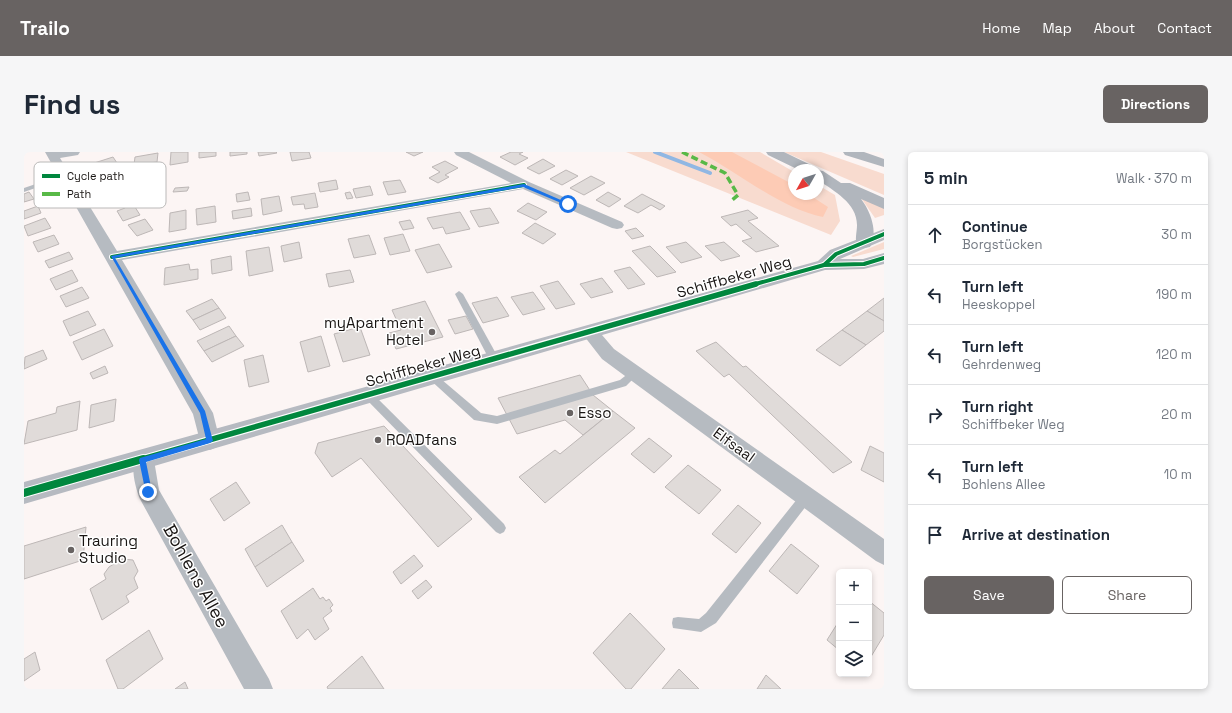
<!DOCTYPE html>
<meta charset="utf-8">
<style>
body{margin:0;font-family:"Space Grotesk",sans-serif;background:#f6f6f7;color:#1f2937}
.controls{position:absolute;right:12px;bottom:12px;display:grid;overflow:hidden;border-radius:6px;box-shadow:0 2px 6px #0003}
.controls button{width:36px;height:36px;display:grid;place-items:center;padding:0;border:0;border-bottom:1px solid #e0e1e3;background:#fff;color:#1f2937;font:20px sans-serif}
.compass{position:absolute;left:764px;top:12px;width:36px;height:36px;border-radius:50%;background:#fff;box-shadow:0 2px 6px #0003;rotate:231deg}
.stop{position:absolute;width:12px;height:12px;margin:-9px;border:3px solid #1a73e8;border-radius:50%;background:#fff}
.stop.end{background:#1a73e8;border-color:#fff;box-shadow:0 1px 4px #0008}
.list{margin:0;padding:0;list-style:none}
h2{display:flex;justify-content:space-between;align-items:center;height:52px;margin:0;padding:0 16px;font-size:17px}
h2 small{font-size:13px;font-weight:400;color:#747a83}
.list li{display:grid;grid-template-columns:26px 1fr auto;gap:12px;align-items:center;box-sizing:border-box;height:60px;padding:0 16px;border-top:1px solid #e0e1e3}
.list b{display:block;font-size:15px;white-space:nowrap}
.list p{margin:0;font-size:13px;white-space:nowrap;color:#747a83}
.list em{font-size:13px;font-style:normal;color:#747a83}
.actions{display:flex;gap:8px;padding:12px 16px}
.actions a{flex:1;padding:9px 0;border:1px solid #686362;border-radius:6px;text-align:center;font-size:14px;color:#686362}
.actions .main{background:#686362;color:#fff}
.icon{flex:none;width:22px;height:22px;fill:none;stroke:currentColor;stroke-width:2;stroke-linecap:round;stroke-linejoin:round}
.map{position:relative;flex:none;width:860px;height:537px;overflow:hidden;border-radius:6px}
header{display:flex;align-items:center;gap:24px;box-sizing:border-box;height:56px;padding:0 20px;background:#686362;color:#fff}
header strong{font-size:19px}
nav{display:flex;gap:22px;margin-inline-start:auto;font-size:14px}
.intro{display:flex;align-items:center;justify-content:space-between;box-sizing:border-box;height:96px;padding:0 24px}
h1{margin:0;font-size:28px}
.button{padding:10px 18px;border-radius:6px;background:#686362;color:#fff;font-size:14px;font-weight:700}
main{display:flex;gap:24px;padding:0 24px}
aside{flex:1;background:#fff;border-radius:6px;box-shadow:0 2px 6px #0003}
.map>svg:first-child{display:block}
</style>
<header>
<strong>Trailo</strong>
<nav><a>Home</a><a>Map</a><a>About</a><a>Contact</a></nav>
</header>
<div class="intro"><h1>Find us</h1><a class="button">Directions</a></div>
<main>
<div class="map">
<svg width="860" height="537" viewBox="0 0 860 537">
<rect width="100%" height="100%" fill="#fcf5f4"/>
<g fill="#f8dbcf">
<polygon points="602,0 736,0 770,20 770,42 794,42 794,33 811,43 816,69 807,83"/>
<polygon points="760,0 797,0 860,22 860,43"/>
<polygon points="837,46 860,56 860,63 851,66"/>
<polygon points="860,90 860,97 829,105 827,104"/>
</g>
<path fill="#fdcbb5" d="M675,0H708L770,33V42H784L804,55L799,65C757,57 714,20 675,0Z"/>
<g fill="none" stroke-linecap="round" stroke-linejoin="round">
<polyline stroke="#90b7e3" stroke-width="4" points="631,0 686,21"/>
</g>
<g fill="#e0dbd9" stroke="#bdb7b6">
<polygon points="147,0 164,0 164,10 146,13"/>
<polygon points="175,0 192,0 192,4 175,6"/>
<polygon points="206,0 223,0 223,2 206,4"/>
<polygon points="234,0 252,0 253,1 235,4"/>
<polygon points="266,0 285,0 287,6 268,9"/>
<polygon points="382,0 399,0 390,4"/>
<polygon points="487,0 499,0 495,2 504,6 491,13 476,5"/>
<polygon points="134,1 133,10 110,13 111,5"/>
<polygon points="89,5 93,11 86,13 94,23 75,29 64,13"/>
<polygon points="519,7 531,14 515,22 503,16"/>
<polygon points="421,9 434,16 421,23 425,25 414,31 405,26 416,20 408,15"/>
<polygon points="542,18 554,24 538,33 526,27"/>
<polygon points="567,24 581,31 560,43 546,36"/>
<polygon points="312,28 314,37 296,40 294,31"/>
<polygon points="376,28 382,40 364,43 359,30"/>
<polygon points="346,34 349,43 332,46 329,37"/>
<polygon points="165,35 163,39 149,40 151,36"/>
<polygon points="5,40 10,47 0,50 0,42"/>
<polygon points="224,40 226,48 213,50 212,42"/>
<polygon points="326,40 329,46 323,47 321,41"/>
<polygon points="584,40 597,47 585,55 572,48"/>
<polygon points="291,41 294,55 281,57 280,52 269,53 267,45"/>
<polygon points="130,42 134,47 111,55 116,63 99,69 93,59 101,56 98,53"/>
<polygon points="618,42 641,54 636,58 627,53 614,61 600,54"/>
<polygon points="255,44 258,59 239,63 237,47"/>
<polygon points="504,51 523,60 512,68 493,59"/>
<polygon points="14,54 17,61 0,67 0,59"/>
<polygon points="191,54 192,70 173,73 172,57"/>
<polygon points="227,56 228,64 209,67 208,59"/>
<polygon points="466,56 475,71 455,75 446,59"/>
<polygon points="162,58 162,77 145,80 146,61"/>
<polygon points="724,58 734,66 724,69 755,94 732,100 718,89 728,86 712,72 707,74 697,65"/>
<polygon points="436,60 446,77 422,82 419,75 409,77 403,66"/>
<polygon points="21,66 27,76 4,84 0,74"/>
<polygon points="121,67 129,78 113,84 104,73"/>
<polygon points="386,68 390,76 379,78 375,70"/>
<polygon points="511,71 532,82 519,92 498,81"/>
<polygon points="612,76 620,84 608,87 601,79"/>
<polygon points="379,82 386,99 366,103 360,86"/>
<polygon points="30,83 35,92 14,100 9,90"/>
<polygon points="345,83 352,102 330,106 324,87"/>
<polygon points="275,90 278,106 260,110 257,94"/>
<polygon points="662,90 678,105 657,111 642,95"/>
<polygon points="700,90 716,104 697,109 681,94"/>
<polygon points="415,92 428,115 403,121 391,98"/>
<polygon points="626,94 652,120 633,125 608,99"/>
<polygon points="245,95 249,119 225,124 222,99"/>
<polygon points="45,100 49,107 25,116 21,109"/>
<polygon points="207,104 208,118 188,122 187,108"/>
<polygon points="165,112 166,118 174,117 174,127 140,133 141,116"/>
<polygon points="606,115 621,132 604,137 590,119"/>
<polygon points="48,118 54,129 32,138 26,127"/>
<polygon points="326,118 330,130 305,135 302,122"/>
<polygon points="578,126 589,140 567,146 556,132"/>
<polygon points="534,129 551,152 532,157 516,134"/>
<polygon points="58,135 65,146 42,155 36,144"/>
<polygon points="509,140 521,157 499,163 487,145"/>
<polygon points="473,145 485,164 459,171 448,151"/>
<polygon points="860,146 860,169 843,159"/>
<polygon points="188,147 195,156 169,168 162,159"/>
<polygon points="401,149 419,185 372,197 365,181 377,178 368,158"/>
<polygon points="195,156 202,166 176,178 169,168"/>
<polygon points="64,159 72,173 46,184 39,169"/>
<polygon points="843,159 860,169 860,179 842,193 818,178"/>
<polygon points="442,164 449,177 431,182 424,168"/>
<polygon points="205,174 212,184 180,199 173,189"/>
<polygon points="336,175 346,203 319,210 310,182"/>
<polygon points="80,177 89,194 58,208 49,190"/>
<polygon points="818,178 842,193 816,214 792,198"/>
<polygon points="212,184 220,194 188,210 180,199"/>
<polygon points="297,184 306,214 284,220 276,190"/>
<polygon points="692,190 719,215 722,214 828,310 809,321 705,222 700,225 672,199"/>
<polygon points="19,198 23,207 0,217 1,205"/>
<polygon points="239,203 245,230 225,235 220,208"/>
<polygon points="81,214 84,221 69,227 66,221"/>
<polygon points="556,223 569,243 589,259 559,283 541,268 493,282 474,246"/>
<polygon points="92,247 90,269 65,276 67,253"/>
<polygon points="56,249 53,278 0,292 4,269 32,261 33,255"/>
<polygon points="589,259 611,276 521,351 495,325 531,298 536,302"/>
<polygon points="360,274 448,367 414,395 337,306 308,325 291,301 294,291"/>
<polygon points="625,286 648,304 630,321 607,302"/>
<polygon points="846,294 860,301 860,330 837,318"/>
<polygon points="664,313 697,338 675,362 641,335"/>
<polygon points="212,330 226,351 200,369 186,347"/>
<polygon points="714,353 737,371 712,401 688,382"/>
<polygon points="258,373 268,390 231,415 221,397"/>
<polygon points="62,375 59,408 0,427 0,394"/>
<polygon points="268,390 280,409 243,435 231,415"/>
<polygon points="767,392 795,414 773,442 745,419"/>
<polygon points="390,403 399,414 377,432 369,420"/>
<polygon points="98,407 109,408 114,419 110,426 114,436 102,444 105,450 78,468 66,437 82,427 80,422 85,415"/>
<polygon points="402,428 408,435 394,447 388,439"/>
<polygon points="289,436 296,447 299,445 302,449 305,447 309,453 306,456 308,459 299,466 305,477 291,488 284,477 273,487 257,459"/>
<polygon points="845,449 860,461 860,483 845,508"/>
<polygon points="606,461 641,497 607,537 602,537 569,501"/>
<polygon points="815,469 815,498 803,488"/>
<polygon points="125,478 139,507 99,537 94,537 82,508"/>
<polygon points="11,500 16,518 0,529 0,507"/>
<polygon points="338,504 360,537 304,537 303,535"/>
<polygon points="655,517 675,537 638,537"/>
<polygon points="742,523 757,537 733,537"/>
<polygon points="161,530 164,537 151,537"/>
</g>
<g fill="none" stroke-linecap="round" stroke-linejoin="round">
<g fill="#b6bbc1" fill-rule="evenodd">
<polygon points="41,22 43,23 43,25 0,40 0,36"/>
<polygon points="435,139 439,142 475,207 473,209 470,210 465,207 431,142"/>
<polygon points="610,217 615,221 602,234 473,272 450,268 403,225 408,221 411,222 457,261 473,264 596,228"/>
<polygon points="344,239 347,240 480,372 482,376 480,380 476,382 472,380 341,246 339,243 341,240"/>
<polygon points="782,340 786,341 788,345 786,349 692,471 677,480 649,476 648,471 649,466 654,465 675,467 682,461 778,341"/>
</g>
<g fill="#b6bbc1" fill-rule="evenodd">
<polygon points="21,0 56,0 54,3 36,6 93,99 487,31 432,3 430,0 445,0 505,30 598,70 600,73 598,76 593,77 588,76 499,37 98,108 189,261 196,289 193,295 186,298 179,295 176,289 169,262"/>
<polygon points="566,174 572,176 590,197 860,387 860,413 852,409 578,207 557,180 560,176"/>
<path d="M119,299L126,301L130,308L135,338L245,527L249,537H220L116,347C111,335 106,314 112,301Z"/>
</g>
<polygon fill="#b6bac1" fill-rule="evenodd" points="860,77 860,88 816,107 839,107 860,101 860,112 840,117 801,118 0,352 0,330 794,109 806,98"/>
<g fill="#b1b6bd" fill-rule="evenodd">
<path d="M742,0H760L791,15L793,18L799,19L817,31H826L860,46V57L837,47C846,58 855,81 846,95L840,96L834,95C830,88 833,81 833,73C833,51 810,39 794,28V18H775L744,3Z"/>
<polygon points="819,0 840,0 860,7 860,15 821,3"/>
</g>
<polyline stroke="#58b947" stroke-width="3.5" stroke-dasharray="7 3.5" stroke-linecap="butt" points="658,0 701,21 714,43 707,49"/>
<defs>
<g id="cycleway-far2">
<polyline points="88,105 500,33"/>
<polyline points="800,113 812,102 860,82"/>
<polyline points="728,133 800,113 840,112 860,106"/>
</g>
<polyline id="cycleway-far1" points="115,308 732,132"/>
<polyline id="cycleway" points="0,341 119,307"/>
</defs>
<use href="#cycleway-far2" stroke="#fff" stroke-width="6"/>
<use href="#cycleway-far1" stroke="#fff" stroke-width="8"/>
<use href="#cycleway" stroke="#fff" stroke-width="10"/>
<use href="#cycleway-far2" stroke="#00873e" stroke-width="4"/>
<use href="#cycleway-far1" stroke="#00873e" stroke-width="5.5"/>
<use href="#cycleway" stroke="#00873e" stroke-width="8"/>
</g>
<polygon fill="#1a73e8" points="500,32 546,52 542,53 499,35 91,106 181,259 189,289 186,291 122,310 128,340 124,343 122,342 115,308 116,306 182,287 176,261 87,104"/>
<g fill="#686362" stroke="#fff" stroke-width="1.5">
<circle cx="408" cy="180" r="4"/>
<circle cx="546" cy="261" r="4"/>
<circle cx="354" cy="288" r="4"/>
<circle cx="47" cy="398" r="4"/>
</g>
<g text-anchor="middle" stroke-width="3" stroke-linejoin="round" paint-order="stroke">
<g font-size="15" fill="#191513" stroke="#fff">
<text transform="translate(710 125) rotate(-16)" y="5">Schiffbeker Weg</text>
<text transform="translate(399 214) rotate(-16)" y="5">Schiffbeker Weg</text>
<text transform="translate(710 293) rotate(36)" y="5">Elfsaal</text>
</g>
<g font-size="15" fill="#191513" stroke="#fff" text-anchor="start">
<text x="400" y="176" text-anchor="end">myApartment<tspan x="400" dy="17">Hotel</tspan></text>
<text x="554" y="266">Esso</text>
<text x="362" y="293">ROADfans</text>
<text x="55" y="394">Trauring<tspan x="55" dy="17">Studio</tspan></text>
</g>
<g font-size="18" fill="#191513" stroke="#fff">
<text transform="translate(172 424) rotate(61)" y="6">Bohlens Allee</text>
</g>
</g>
<rect x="10" y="10" width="132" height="46" rx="6" fill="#fff" stroke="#bab9b8" stroke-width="1"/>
<rect x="18" y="22" width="18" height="4" fill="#00873e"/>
<rect x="18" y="40" width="18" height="4" fill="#58b947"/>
<g font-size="11" fill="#191513">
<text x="43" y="28">Cycle path</text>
<text x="43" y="46">Path</text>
</g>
</svg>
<div class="controls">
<button>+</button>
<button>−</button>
<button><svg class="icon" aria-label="layers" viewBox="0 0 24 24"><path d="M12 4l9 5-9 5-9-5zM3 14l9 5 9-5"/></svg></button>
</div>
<svg class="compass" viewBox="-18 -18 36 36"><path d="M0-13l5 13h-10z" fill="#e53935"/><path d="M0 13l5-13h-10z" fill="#747a83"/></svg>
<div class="stop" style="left:544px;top:52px"></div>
<div class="stop end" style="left:124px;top:340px"></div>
</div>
<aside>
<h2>5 min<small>Walk · 370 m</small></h2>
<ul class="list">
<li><svg class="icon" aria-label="ahead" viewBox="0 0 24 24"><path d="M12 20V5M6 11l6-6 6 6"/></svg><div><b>Continue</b><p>Borgstücken</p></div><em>30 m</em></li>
<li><svg class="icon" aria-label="left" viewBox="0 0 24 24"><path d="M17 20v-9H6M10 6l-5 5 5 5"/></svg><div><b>Turn left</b><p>Heeskoppel</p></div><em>190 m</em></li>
<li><svg class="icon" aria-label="left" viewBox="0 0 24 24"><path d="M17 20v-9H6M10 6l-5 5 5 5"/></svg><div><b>Turn left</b><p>Gehrdenweg</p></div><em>120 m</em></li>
<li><svg class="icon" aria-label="right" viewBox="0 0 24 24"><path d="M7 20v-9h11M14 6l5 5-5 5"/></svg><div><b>Turn right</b><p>Schiffbeker Weg</p></div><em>20 m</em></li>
<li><svg class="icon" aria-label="left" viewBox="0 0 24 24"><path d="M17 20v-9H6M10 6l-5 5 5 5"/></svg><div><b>Turn left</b><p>Bohlens Allee</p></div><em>10 m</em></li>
<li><svg class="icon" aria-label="arrive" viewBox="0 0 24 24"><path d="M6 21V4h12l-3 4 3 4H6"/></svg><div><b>Arrive at destination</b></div></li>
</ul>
<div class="actions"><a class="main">Save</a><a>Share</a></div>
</aside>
</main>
